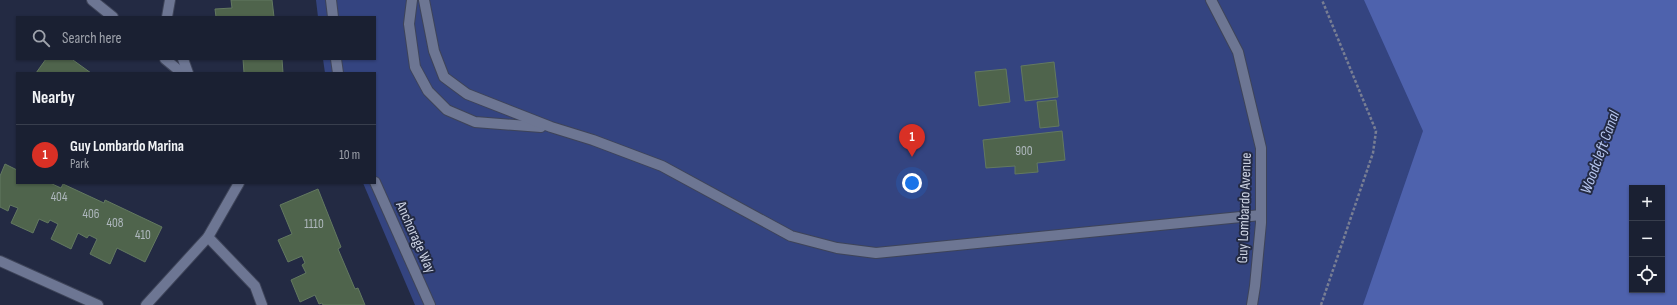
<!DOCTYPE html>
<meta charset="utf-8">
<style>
body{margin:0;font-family:"Sofia Sans Condensed",sans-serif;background:#272d3e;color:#f1f3f6}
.controls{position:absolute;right:12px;bottom:12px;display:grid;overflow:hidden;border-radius:0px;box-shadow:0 1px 3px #0004}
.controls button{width:36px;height:36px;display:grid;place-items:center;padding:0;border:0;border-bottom:1px solid #383e4d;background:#1a2032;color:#f1f3f6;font:20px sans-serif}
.you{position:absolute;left:912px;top:183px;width:14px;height:14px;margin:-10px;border:3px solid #fff;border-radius:50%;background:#1a73e8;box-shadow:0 0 0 6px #1a73e833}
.badge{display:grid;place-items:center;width:26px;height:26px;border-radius:50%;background:#d93025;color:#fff;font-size:13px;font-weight:700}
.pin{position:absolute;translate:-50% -33px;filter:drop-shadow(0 1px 2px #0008)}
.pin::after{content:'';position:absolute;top:21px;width:14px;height:12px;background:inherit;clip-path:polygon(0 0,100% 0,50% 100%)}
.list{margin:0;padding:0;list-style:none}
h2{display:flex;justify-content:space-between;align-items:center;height:52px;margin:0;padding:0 16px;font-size:17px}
h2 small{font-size:13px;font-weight:400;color:#9fa3ac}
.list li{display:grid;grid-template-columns:26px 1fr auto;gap:12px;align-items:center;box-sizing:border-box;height:60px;padding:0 16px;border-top:1px solid #383e4d}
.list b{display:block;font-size:15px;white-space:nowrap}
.list p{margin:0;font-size:13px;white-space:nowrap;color:#9fa3ac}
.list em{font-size:13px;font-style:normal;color:#9fa3ac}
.icon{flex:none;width:22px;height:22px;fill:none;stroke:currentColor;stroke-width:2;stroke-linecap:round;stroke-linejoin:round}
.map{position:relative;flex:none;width:1677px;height:305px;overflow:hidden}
.search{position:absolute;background:#1a2032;box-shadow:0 1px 3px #0004;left:16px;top:16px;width:360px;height:44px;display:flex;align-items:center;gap:10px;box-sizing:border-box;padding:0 14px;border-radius:0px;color:#9fa3ac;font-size:15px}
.panel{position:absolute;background:#1a2032;box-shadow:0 1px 3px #0004;left:16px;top:72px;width:360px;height:112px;border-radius:0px}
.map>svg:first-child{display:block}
</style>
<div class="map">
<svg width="1677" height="305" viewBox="0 0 1677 305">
<rect width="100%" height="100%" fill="#232a43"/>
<polygon fill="#344480" points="316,0 1401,0 1460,130 1392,305 415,305 363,183 375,183 375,73 325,73 323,59 375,59 375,17 318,17"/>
<path fill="#4e62ad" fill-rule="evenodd" d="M1364,0H1677V305H1363L1423,131ZM1632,188H1662V290H1632Z"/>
<g fill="#4f644c" stroke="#637960">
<polygon points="231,0 272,0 274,17 216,17 215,9 232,8"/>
<polygon points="46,59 74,59 73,60 91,73 36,73"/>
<polygon points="243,59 282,59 283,73 244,73"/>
<polygon points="1054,62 1058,97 1025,101 1021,66"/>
<polygon points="1006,69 1010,102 979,106 975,72"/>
<polygon points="1056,100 1059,126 1040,128 1037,102"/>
<polygon points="1062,131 1065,160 1037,163 1038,172 1015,174 1015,166 986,168 983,140"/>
<polygon points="5,164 17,170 17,183 50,183 61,188 63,184 104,203 105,200 162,227 145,262 117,248 110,264 90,254 97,239 89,235 87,238 78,233 71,249 51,239 58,224 50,220 48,223 39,219 33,233 11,223 18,208 10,205 8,211 0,207 0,176"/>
<polygon points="318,189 341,247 338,249 355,289 358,288 365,305 323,305 322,303 319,304 315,295 300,302 291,280 306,273 302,265 305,263 302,256 288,262 278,240 292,234 280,205"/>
</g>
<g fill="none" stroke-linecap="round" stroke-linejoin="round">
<defs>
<g id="minor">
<polyline points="92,0 113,17"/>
<polyline points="331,0 333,17"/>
<polyline points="412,0 409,24 415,67 428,91 447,110 475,122 541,127"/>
<polyline points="424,0 434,51 444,77 467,94 551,127 593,140 662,166 791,236 837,248 876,253 1261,215"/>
<polyline points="1211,0 1238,52 1261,148 1261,223 1255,286 1252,305"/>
<polyline points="167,17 170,0"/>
<polyline points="165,59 182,73"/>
<polyline points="183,59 188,73"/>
<polyline points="336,59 338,73"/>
<polyline points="375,182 430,305"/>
<polyline points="208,237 255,286 262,305"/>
<polyline points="0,261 98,305"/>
<polyline points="146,305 208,237 239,183"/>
</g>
</defs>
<use href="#minor" stroke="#3e4459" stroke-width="12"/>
<polyline stroke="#787e93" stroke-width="2.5" stroke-dasharray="3 2" stroke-linecap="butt" points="1321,305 1373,153 1376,131 1322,0"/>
<use href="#minor" stroke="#6d7693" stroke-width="10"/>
</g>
<g text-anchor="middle" stroke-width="4" stroke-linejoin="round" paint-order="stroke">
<g font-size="13" fill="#aeb7bd">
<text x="1024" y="155">900</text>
<text x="59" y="201">404</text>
<text x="91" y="218">406</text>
<text x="115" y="227">408</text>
<text x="314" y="228">1110</text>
<text x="143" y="239">410</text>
</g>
<g font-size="15" fill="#cdd3e3" stroke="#232a43">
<text transform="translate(1244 208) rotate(-88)" y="5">Guy Lombardo Avenue</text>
<text transform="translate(416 237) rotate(66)" y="5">Anchorage Way</text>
</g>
<g font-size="16" font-style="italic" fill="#b6c5ee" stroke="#232a43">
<text transform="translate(1599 152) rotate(-70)" y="6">Woodcleft Canal</text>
</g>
</g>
</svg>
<div class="controls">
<button>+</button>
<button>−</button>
<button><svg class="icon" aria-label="locate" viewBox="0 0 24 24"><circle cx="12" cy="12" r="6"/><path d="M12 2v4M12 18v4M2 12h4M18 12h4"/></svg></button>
</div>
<div class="you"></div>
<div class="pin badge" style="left:912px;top:157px">1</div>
<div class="search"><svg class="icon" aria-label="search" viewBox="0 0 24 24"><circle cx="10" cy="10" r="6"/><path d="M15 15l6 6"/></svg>Search here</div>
<section class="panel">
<h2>Nearby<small></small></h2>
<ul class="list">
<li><span class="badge">1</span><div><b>Guy Lombardo Marina</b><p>Park</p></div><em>10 m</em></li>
</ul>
</section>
</div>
